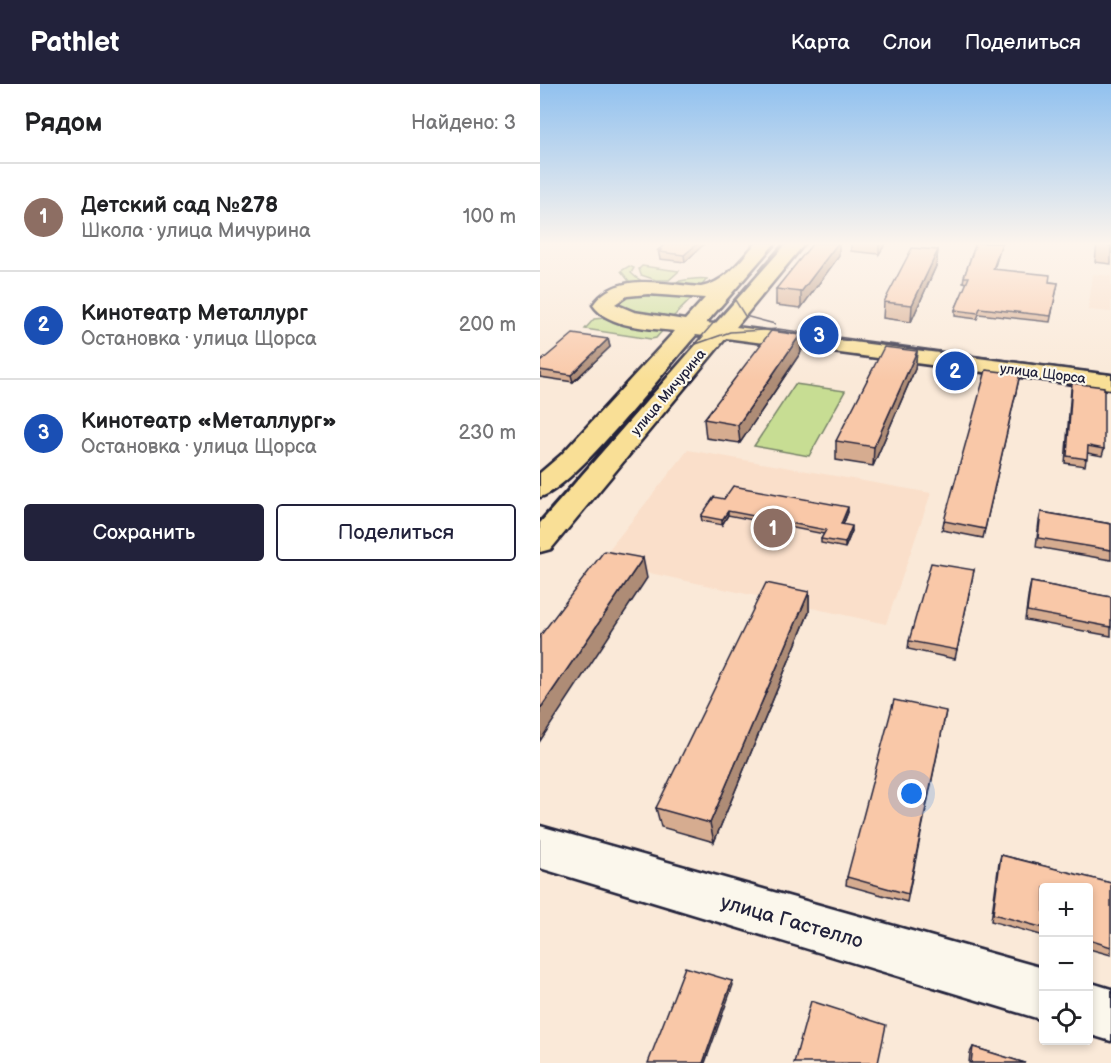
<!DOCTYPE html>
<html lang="ru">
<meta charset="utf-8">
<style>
body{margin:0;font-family:"Balsamiq Sans",sans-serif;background:#f6f6f6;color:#202124}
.controls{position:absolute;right:18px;bottom:18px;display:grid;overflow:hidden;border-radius:6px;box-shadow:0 3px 9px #0003}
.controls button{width:54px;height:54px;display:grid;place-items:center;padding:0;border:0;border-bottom:2px solid #e0e0e0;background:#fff;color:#202124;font:30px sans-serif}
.you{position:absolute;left:372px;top:710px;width:21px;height:21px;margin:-15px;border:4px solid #fff;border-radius:50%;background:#1a73e8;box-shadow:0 0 0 9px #1a73e833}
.badge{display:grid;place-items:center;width:39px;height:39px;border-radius:50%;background:#22223b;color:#fff;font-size:20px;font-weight:700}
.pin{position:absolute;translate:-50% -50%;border:3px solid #fff;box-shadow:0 2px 6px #0006}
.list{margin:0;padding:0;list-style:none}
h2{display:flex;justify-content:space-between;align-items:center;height:78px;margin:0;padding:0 24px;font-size:26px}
h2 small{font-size:20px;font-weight:400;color:#757577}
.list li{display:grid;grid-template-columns:39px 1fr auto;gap:18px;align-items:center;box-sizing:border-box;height:108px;padding:0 24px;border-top:2px solid #e0e0e0}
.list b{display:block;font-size:22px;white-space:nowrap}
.list p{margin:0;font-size:20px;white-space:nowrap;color:#757577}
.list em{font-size:20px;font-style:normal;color:#757577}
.actions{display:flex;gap:12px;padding:18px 24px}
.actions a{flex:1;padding:14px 0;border:2px solid #22223b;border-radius:6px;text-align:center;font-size:21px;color:#22223b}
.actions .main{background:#22223b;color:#fff}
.icon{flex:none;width:33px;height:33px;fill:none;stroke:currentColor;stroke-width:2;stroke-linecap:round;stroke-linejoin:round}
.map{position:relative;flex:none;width:571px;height:979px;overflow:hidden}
header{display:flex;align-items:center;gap:36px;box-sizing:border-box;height:84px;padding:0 30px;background:#22223b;color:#fff}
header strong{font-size:28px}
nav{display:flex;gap:33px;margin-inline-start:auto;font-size:21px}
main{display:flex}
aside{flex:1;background:#fff}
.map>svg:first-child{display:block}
</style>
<header>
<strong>Pathlet</strong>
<nav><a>Карта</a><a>Слои</a><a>Поделиться</a></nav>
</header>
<main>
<aside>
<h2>Рядом<small>Найдено: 3</small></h2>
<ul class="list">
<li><span class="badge" style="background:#8d6e63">1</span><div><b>Детский сад №278</b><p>Школа · улица Мичурина</p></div><em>100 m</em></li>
<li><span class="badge" style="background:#1a4fb4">2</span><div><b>Кинотеатр Металлург</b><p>Остановка · улица Щорса</p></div><em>200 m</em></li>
<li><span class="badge" style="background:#1a4fb4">3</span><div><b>Кинотеатр «Металлург»</b><p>Остановка · улица Щорса</p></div><em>230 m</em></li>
</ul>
<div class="actions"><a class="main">Сохранить</a><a>Поделиться</a></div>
</aside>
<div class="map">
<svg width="571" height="979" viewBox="0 0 571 979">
<rect width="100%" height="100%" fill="#fae9d8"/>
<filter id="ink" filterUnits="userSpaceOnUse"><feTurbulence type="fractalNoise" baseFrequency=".0167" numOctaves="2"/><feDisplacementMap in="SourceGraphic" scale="12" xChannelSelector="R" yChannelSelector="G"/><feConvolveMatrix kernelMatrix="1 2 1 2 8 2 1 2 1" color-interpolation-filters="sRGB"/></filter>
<g filter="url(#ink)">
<g fill="#fadfca">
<polygon points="553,190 571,192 571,228 548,226"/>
<polygon points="148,366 391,409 346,540 59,478"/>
</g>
<g fill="#c7dd93" stroke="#748067" stroke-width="1.5">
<path d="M89,182L94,184L91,189C113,212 142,191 167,195L159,205L86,201L83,199L89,197L81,187Z"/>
<polygon points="102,182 139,187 129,196 116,196 101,191 99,185"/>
<polygon points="97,208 153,213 133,233 82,226 77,223 77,216"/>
<polygon points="64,234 84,241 123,246 116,254 111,255 45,245 54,235"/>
<polygon points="255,300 305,307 269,372 214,362"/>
</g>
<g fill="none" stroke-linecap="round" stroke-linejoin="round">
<defs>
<g id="minor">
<polygon points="0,742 503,884 503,936 0,784"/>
<polygon points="548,898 571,905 571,957 548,950"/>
</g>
<path id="major" d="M216,159H235L166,239L175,240L247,159H265L196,243L571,291V305L186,254L11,465L0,468V438L164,252L156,251C128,282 33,405 0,413V389L21,371L135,247C110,244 68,244 53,221C77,186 125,201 161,203C186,198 200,177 216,159ZM108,210L165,214L145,236L94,228L75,220L87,212Z"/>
</defs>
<use href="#minor" stroke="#22223b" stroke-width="5"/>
<use href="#major" stroke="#22223b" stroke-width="5"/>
<use href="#minor" fill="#fbf7ec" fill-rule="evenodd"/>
<use href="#major" fill="#f9df96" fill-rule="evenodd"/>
<g stroke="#22223b" stroke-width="1.5">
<polyline points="195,216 205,232 235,240"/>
<polyline points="156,260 190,248 238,245 571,290"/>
<polyline points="0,438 243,159"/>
</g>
</g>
<g fill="#d6ac90" stroke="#22223b" stroke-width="1.5">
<polygon points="127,159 164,159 164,160 145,178 120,175 118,166"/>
<polygon points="311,159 346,159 339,170 311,167"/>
<polygon points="436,159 462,159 454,185 509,198 518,199 510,238 439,230 437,235 415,232 415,226 427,199 423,198 424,193"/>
<polygon points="557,159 571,159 571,180 555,178"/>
<polygon points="398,166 396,182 371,238 343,234 344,218"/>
<polygon points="299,172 261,224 236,221 236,205"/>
<polygon points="68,255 70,263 33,298 0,293 0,278"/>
<polygon points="377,267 375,285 333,382 296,376 296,357"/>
<polygon points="261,268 200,359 166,354 164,335"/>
<polygon points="480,290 443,454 402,446 404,437"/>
<polygon points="532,299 564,365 562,372 547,369 545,382 525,379 531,305"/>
<polygon points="184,415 308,428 303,441 312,447 305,464 281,459 281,455 284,450 188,431 182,441 162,437 161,432"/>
<polygon points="501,428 571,440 571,476 496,463 499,437"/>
<polygon points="434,486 415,575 368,565 369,557"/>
<polygon points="491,498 571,513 571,552 485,536 489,507"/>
<polygon points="269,508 269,528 174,758 121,743 116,724"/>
<polygon points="406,627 367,818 306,801 307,793"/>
<polygon points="461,771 571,799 571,871 549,865 549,804 504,804 504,852 451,837 459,779"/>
<polygon points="433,963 485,979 429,979 430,969"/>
</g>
<g fill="#ae8c76" stroke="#22223b" stroke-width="1.5">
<polygon points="158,159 164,159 164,160 145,178 144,171"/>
<polygon points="298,159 299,159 299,172 261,224 261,208"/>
<polygon points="339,159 346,159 339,170"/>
<polygon points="462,159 452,191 453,185"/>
<polygon points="398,166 396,182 371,238 372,221"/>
<polygon points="260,251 261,268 200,359 198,341"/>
<polygon points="68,255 70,263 33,298 31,291"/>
<polygon points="377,267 375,285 333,382 334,363"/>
<polygon points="308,423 308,428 301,445 301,440"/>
<polygon points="188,427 188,431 182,441 182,436"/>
<polygon points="312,442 312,447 305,464 305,459"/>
<polygon points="103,474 107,494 0,657 0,625"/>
<polygon points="269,508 269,528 174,758 170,739"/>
<polygon points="192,897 193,901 165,979 163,979"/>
</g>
<g fill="#f9c8a8" stroke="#22223b" stroke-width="1.5">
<polygon points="127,159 158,159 144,171 119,168 121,166 118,166"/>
<polygon points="273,159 298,159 261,208 236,205"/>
<polygon points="436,159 462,159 453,185 510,191 509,198 518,199 511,232 440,224 438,229 415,226 429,193 424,193"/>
<polygon points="559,159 571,159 571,162 559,160"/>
<polygon points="372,164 398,166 372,221 344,218"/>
<polygon points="231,247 260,251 198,341 164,335"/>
<polygon points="33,250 68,255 31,291 0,286 0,278"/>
<polygon points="344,263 377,267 334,363 296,357"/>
<polygon points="446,286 480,290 445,445 404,437"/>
<polygon points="532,299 564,303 564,365 548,362 547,375 527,372"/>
<polygon points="193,402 308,423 301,440 312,442 305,459 281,455 286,446 188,427 182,436 161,432 174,413 184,415"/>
<polygon points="501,428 571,440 571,466 498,454"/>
<polygon points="64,467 103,474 0,625 0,552"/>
<polygon points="391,479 434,486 417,566 369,557"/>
<polygon points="491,498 571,513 571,543 487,527"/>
<polygon points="226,499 269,508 170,739 116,724"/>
<polygon points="354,616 406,627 368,810 307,793"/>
<polygon points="461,771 571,799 571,863 549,856 549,804 504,804 504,844 453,830"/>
<polygon points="145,883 192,897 163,979 108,979"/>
<polygon points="271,917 346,941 338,979 254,979"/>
<polygon points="433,963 485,979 431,979"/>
</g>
</g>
<linearGradient id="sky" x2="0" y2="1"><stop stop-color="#91c1ef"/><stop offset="0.54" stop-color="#fdf5ed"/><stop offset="1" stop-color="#fdf5ed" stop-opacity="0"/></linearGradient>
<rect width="571" height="296" fill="url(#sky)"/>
<g text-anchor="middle" stroke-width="4.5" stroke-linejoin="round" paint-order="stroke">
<g font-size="14" fill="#22223b" stroke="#fbf7ec">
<text transform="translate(503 289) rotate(7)" y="5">улица Щорса</text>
<text transform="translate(128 308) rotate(-50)" y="5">улица Мичурина</text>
</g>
<g font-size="20" fill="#22223b" stroke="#fbf7ec">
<text transform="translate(252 837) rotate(16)" y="7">улица Гастелло</text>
</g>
</g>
</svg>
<div class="controls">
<button>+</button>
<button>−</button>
<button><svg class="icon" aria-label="locate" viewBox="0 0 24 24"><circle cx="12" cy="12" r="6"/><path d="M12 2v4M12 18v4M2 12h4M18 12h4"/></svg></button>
</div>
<div class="you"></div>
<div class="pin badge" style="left:233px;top:444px;background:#8d6e63">1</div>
<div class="pin badge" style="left:415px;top:287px;background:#1a4fb4">2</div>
<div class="pin badge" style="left:279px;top:251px;background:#1a4fb4">3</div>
</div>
</main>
